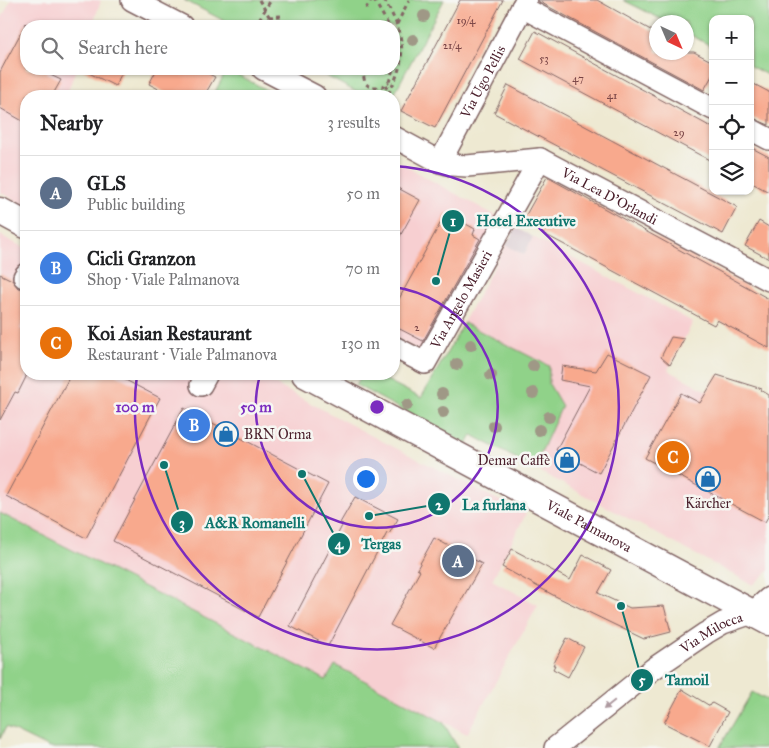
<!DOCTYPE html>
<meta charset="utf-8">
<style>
body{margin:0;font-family:"IM FELL Great Primer",serif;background:#f2f2f2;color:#202124}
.controls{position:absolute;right:15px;top:15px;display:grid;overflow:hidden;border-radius:10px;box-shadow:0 1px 4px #0004}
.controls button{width:45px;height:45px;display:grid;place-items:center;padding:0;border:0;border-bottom:1px solid #e0e0e0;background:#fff;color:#202124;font:25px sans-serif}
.compass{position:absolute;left:649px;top:15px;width:45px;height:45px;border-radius:50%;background:#fff;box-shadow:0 1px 4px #0004;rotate:136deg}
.you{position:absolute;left:365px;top:478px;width:18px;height:18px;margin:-12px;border:4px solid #fff;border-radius:50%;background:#1a73e8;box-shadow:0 0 0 8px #1a73e833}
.badge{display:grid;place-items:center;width:32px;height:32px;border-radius:50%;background:#1f6fb2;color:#fff;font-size:16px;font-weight:700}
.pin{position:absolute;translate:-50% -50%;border:2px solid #fff;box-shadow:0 1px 5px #0006}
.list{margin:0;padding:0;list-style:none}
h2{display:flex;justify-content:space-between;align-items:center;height:65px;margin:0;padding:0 20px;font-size:21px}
h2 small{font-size:16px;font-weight:400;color:#757577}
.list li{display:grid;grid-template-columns:32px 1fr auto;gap:15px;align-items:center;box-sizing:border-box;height:75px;padding:0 20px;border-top:1px solid #e0e0e0}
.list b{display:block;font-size:19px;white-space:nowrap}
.list p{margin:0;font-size:16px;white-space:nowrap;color:#757577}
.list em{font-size:16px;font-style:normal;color:#757577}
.icon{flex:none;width:28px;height:28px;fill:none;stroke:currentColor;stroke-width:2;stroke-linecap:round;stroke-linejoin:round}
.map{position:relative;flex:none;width:769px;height:748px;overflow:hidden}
.search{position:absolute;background:#fff;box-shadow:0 1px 4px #0004;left:20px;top:20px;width:380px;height:55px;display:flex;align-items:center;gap:12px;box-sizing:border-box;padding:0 18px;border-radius:20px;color:#757577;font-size:19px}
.panel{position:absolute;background:#fff;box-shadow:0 1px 4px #0004;left:20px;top:90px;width:380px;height:290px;border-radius:20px}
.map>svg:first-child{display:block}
</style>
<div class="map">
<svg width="769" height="748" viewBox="0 0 769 748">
<rect width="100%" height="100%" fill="#f6f6f2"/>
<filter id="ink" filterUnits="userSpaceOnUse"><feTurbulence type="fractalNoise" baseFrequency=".02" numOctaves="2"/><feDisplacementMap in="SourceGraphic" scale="10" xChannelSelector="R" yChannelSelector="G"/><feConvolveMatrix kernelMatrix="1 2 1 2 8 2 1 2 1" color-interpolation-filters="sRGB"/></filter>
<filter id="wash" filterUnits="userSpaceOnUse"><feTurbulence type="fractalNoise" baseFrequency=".0096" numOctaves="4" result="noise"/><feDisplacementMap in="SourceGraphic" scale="20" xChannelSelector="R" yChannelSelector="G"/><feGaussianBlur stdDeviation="1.12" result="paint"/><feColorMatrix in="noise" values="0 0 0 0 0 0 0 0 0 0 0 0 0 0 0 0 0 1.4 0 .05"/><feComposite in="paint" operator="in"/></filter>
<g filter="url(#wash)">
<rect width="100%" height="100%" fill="#eee9d2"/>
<g fill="#f7cfd1">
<polygon points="11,0 98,0 101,1 92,26 26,26 26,69 76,69 66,96 26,96 26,206 0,192 0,21"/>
<polygon points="394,160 498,217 423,353 394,337"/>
<polygon points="0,235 26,249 26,374 256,374 374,437 526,514 492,580 538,605 467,734 335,666 326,680 0,513"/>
<polygon points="533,237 693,322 668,370 769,424 769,571 753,585 417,406 506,245 524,255"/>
</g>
<polygon fill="#d2bdc6" points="516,228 533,237 524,255 506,245"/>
<g fill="#90d289" stroke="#6d785a">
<polygon points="184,0 444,0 393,96 364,96 313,69 394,69 394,26 234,26"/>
<polygon points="623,0 769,0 769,76 750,66 750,19 713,19 713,47 687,33 686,22 667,22"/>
<polygon points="227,69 278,96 213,96"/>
<polygon points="464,323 549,366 549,384 562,406 534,468 472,435 467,445 356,385 362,374 375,374 421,398"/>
<polygon points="0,513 326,680 335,665 443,722 458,748 49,748 6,727 0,739"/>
<polygon points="752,692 769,701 769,748 719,748"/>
</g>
<g id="blocks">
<g fill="#f8a98d">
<polygon points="460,0 503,0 435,128 401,111"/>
<polygon points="538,0 597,0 656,33 656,52 694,52 713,62 713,74 704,90 538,1"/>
<polygon points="26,23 26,69 48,69 46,73 61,80 52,96 26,96 26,123 0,108 0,72"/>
<polygon points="535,31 713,128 713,162 520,59"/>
<polygon points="81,69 124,69 115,86"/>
<polygon points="157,69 199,69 215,77 204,96 172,96 149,84"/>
<polygon points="750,82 769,92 769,125 750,117"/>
<polygon points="508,85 737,207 723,234 494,113"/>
<polygon points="750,147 769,157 769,192 750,182"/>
<polygon points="547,177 769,299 769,348 717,320 714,325 522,222"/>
<polygon points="394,186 420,200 394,247"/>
<polygon points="446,213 475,229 473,235 480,239 423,341 394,326 394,308"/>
<polygon points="759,221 769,227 769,259 745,246"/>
<polygon points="0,274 12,280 18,288 26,289 26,316 20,329 26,332 26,377 18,393 15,392 0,420"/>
<polygon points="671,337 684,339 670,365 661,357"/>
<polygon points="607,353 651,375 599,473 556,450 590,386 560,380 562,366 596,371"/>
<polygon points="71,374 114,374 160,398 86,538 6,496"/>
<polygon points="717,375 762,389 761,390 769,395 769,515 765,522 645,458 681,393 700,403"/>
<polygon points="184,408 328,484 258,617 113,541"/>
<polygon points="355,497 398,519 389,534 387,533 328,646 290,626 343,524 340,523"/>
<polygon points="434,538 482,564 434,648 390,625 420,571 417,569"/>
<polygon points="512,549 570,580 583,555 611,570 598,593 630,608 664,606 671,632 644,639 553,595 502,567"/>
<polygon points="567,638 584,647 568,677 553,669 555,665 553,665"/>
<polygon points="682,689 710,706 712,703 728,712 710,746 664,723"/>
</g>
</g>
</g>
<g filter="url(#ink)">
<use href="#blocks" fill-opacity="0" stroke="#836665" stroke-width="1"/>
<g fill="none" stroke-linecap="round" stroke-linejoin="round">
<defs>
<g id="minor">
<polyline points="132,0 182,26"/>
<polyline points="522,7 713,109"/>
<polyline points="263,69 315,96"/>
<polyline points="750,129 769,139"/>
<path id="s1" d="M394,137L440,162L451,165L467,166L540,159L769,280"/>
<path id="s2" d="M440,162L526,0"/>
<polyline points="24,277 26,274"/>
<path id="s3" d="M394,347L425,363L540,159"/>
<polyline points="201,385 207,374"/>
<path id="s4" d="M555,748L653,669L706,633L723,623L752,613L769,598"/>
</g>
<g id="major">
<polyline points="0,211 26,225"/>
<path id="s5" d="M305,374L769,622"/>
</g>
</defs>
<use href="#minor" stroke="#836665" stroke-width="24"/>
<use href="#major" stroke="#836665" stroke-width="29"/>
<g stroke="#836665" stroke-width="3" stroke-dasharray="4 4" stroke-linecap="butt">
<polyline points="259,0 275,26"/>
<polyline points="374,0 389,26"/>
<path d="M384,0C406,36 408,59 387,96"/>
<polyline points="366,9 371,0"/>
<polyline points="269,17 281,16"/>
<polyline points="397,24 409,0"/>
<polyline points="255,26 271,0"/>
<polyline points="394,44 394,62"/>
<polyline points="362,69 365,83 370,87 382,87 389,82"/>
<polyline points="382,96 389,82 393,69"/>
</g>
<use href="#minor" stroke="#fff" stroke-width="21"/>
<use href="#major" stroke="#fff" stroke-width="26"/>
</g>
<g fill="#9f9886">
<circle cx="424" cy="16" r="6"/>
<circle cx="413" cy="40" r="6"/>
<circle cx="471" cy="345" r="6"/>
<circle cx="457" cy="364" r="6"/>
<circle cx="533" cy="366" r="6"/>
<circle cx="491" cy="375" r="6"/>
<circle cx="533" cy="393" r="6"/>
<circle cx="442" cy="394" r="6"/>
<circle cx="407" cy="405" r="6"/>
<circle cx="443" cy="412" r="6"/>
<circle cx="549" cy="417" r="6"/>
<circle cx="494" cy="426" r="6"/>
<circle cx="539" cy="430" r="6"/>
</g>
<defs><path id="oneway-solid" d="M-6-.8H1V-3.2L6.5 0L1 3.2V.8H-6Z" transform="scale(1.25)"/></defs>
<use fill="#ae9aa0" href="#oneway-solid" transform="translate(609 705) rotate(141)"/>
</g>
<g fill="none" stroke="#7b2cbf" stroke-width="2.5">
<path d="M394 287A121 121 0 1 1 260 375"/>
<path d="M394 166A242 242 0 1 1 137 375"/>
</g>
<defs>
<symbol id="shop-ring" viewBox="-11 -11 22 22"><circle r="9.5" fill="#f6f6f2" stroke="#1f6fb2" stroke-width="1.5"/><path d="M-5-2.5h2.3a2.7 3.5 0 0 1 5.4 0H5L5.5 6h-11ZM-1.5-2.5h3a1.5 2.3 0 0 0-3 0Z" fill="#1f6fb2"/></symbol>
</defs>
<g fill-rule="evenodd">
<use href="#shop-ring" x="212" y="420" width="28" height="28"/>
<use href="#shop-ring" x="553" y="446" width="28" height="28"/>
<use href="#shop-ring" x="694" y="465" width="28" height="28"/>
</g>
<g text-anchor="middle" stroke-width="5" stroke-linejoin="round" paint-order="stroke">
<g font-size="11" fill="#764244">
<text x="466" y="24">19/4</text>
<text x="452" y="49">21/4</text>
<text x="544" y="62">53</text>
<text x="578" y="82">47</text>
<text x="612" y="99">41</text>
<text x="679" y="136">29</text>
<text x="417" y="331">2</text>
</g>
<g font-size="14" fill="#4a1f2b" stroke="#f6f6f2">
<text dy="5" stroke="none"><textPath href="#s2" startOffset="91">Via Ugo Pellis</textPath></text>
<text dy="5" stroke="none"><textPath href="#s1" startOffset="232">Via Lea D'Orlandi</textPath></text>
<text dy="5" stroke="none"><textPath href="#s3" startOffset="108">Via Angelo Masieri</textPath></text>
<text dy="5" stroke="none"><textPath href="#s5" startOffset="322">Viale Palmanova</textPath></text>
<text dy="5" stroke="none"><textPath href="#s4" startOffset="195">Via Milocca</textPath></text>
</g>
<g font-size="14" fill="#4a1f2b" stroke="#f6f6f2" text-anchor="start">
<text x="244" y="439">BRN Orma</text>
<text x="550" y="465" text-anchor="end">Demar Caffè</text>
<text x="708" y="508" text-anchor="middle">Kärcher</text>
</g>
</g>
<circle cx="377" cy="407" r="8" fill="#7b2cbf" stroke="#f6f6f2" stroke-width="2.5"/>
<g font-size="15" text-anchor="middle" font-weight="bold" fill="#7b2cbf" stroke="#f6f6f2" stroke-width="5" stroke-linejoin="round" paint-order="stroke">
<text x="135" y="412">100 m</text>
<text x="256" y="412">50 m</text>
</g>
<path fill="none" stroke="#0f766e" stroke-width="2" d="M436 281L453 221M369 516L439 504M164 465L182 522M302 474L339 544M621 606L642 680"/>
<g fill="#0f766e" stroke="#f6f6f2" stroke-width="2">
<circle cx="436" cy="281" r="5"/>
<circle cx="369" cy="516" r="5"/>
<circle cx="164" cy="465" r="5"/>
<circle cx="302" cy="474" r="5"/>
<circle cx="621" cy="606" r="5"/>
<circle cx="453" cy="221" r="12"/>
<circle cx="439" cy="504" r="12"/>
<circle cx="182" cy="522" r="12"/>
<circle cx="339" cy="544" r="12"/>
<circle cx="642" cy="680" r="12"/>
</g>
<g font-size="15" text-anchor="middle" font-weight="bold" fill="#fff">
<text x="453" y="226">1</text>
<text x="439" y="510">2</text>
<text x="182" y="528">3</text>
<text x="339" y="549">4</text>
<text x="642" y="685">5</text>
</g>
<g font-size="15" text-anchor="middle" font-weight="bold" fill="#0f766e" stroke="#f6f6f2" stroke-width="5" stroke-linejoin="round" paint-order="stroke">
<text x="526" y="226">Hotel Executive</text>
<text x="494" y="510">La furlana</text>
<text x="255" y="528">A&amp;R Romanelli</text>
<text x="381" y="549">Tergas</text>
<text x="687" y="685">Tamoil</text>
</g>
</svg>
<div class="controls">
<button>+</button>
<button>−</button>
<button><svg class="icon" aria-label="locate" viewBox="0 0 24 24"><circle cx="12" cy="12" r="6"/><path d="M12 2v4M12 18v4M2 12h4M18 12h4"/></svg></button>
<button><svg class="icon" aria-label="layers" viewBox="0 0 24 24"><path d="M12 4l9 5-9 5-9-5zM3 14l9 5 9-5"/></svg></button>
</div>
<svg class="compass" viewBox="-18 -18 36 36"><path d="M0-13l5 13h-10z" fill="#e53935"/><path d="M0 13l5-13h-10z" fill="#757577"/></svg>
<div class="you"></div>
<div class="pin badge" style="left:458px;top:561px;background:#5c6f8a">A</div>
<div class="pin badge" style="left:194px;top:425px;background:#3f7fe0">B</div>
<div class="pin badge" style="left:673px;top:457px;background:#e8710a">C</div>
<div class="search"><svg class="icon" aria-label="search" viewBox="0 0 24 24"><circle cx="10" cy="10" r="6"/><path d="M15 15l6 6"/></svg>Search here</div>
<section class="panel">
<h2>Nearby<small>3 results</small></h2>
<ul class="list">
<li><span class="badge" style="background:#5c6f8a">A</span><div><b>GLS</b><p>Public building</p></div><em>50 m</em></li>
<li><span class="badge" style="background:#3f7fe0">B</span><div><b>Cicli Granzon</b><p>Shop · Viale Palmanova</p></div><em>70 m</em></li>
<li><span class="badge" style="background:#e8710a">C</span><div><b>Koi Asian Restaurant</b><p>Restaurant · Viale Palmanova</p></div><em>130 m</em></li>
</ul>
</section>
</div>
